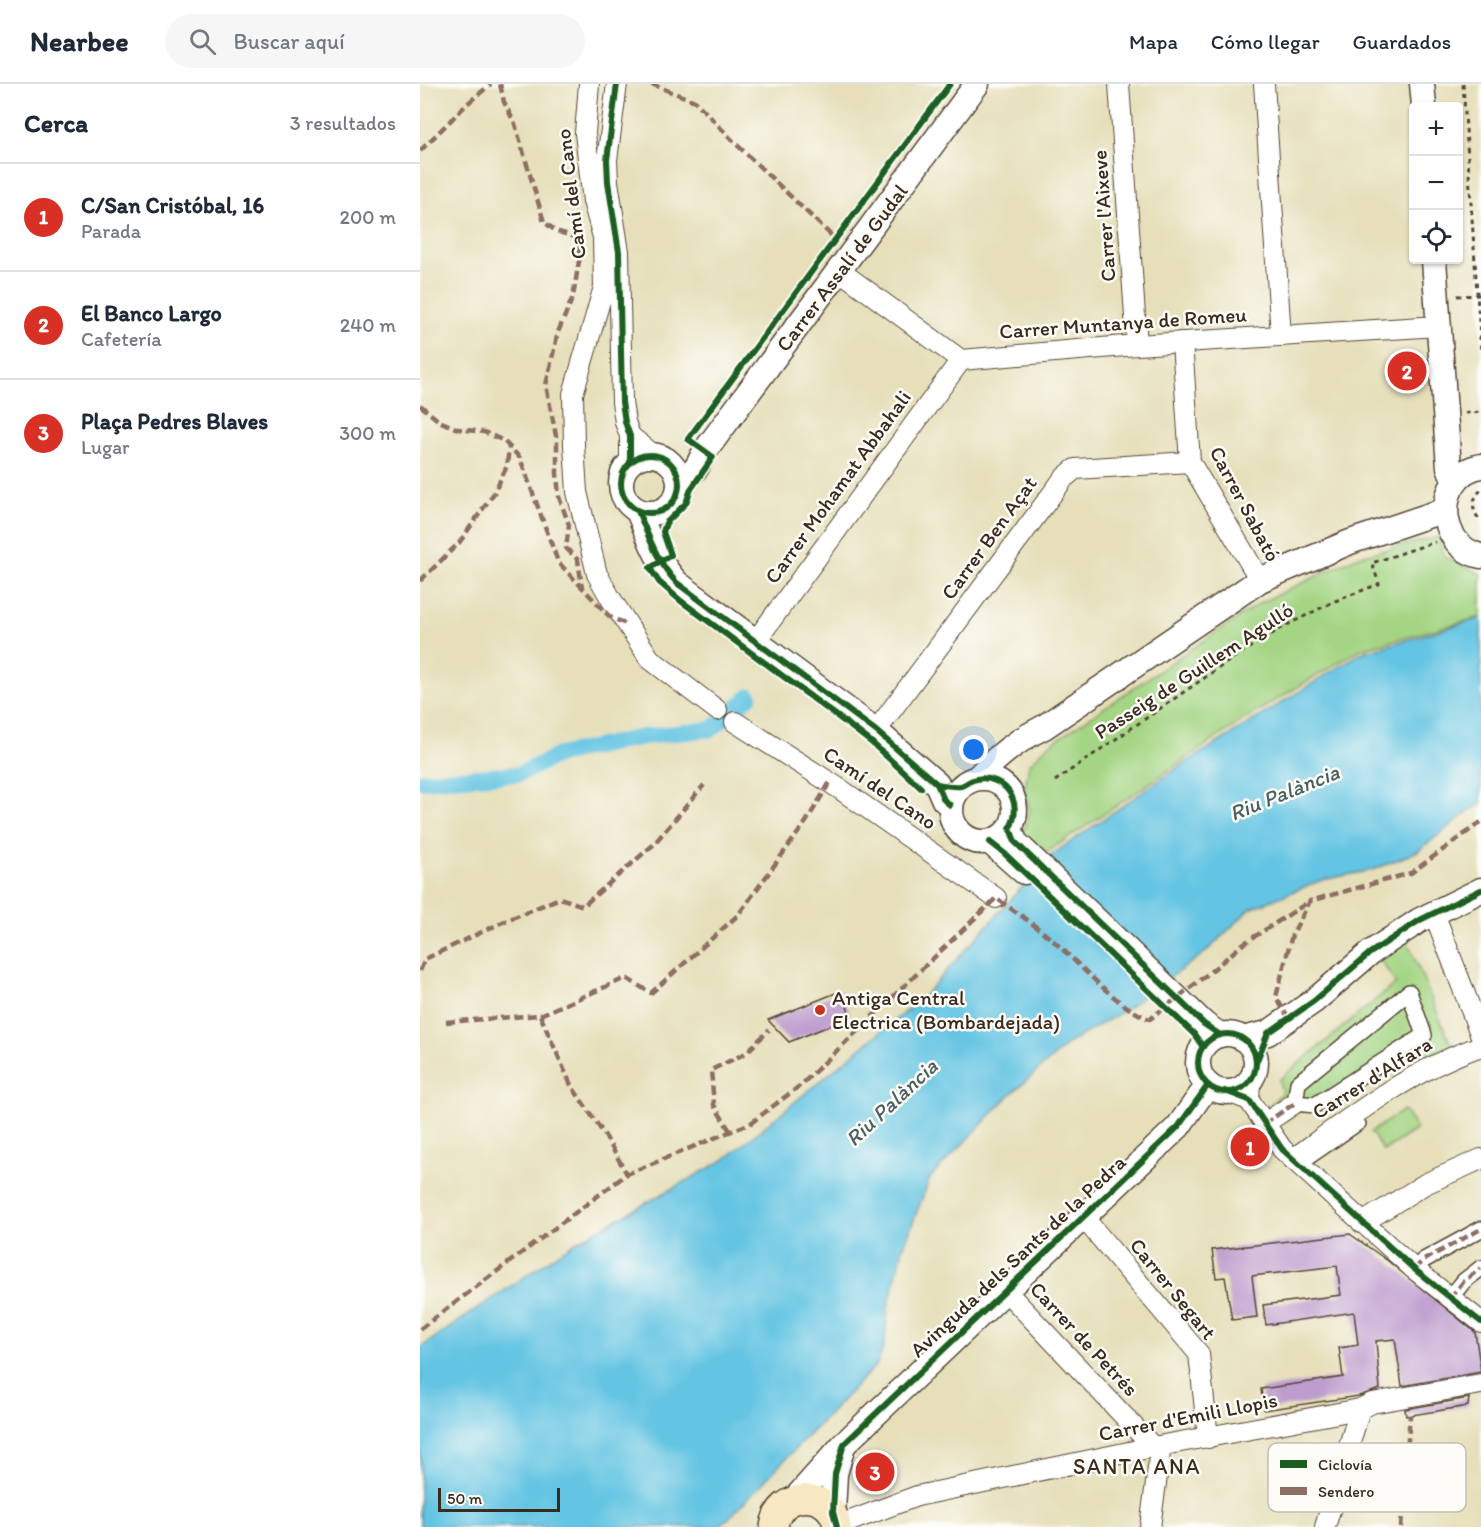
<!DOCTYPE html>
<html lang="es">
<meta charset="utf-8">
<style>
body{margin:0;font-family:Itim,sans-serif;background:#f6f6f7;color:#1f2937}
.controls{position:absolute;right:18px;top:18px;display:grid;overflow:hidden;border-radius:6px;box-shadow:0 2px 4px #0004}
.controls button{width:54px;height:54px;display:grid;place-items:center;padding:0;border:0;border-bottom:2px solid #e0e1e3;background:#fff;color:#1f2937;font:30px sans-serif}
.scale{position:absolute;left:18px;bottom:15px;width:122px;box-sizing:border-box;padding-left:6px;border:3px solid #3b2a1e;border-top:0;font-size:16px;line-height:21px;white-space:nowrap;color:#3b2a1e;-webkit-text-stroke:4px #fdfcf7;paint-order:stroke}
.you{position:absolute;left:554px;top:666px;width:21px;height:21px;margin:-15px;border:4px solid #fff;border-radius:50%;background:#1a73e8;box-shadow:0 0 0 9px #1a73e833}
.badge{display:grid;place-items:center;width:39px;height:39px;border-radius:50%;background:#d93025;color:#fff;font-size:20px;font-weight:700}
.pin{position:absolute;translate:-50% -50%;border:3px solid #fff;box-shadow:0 2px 6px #0006}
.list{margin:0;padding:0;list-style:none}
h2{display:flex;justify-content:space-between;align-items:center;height:78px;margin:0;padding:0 24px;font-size:26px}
h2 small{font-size:20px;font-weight:400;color:#747a83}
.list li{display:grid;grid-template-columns:39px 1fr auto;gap:18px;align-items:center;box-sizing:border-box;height:108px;padding:0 24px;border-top:2px solid #e0e1e3}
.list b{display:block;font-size:22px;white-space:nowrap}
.list p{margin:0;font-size:20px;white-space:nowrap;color:#747a83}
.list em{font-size:20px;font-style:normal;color:#747a83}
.icon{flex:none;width:33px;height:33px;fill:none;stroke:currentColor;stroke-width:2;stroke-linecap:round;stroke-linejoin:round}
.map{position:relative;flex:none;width:1061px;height:1443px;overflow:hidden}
header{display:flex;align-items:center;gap:36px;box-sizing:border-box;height:84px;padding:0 30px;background:#fff;border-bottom:2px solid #e0e1e3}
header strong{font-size:28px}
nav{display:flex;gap:33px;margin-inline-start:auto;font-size:21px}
.search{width:420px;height:54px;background:#f6f6f7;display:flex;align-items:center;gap:15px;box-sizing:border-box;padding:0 21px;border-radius:33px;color:#747a83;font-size:22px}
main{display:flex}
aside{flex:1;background:#fff}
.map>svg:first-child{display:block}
</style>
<header>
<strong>Nearbee</strong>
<div class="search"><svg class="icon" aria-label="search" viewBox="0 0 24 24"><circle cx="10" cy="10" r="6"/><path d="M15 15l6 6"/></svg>Buscar aquí</div>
<nav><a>Mapa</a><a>Cómo llegar</a><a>Guardados</a></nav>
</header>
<main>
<aside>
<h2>Cerca<small>3 resultados</small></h2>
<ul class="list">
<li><span class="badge">1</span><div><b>C/San Cristóbal, 16</b><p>Parada</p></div><em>200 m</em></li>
<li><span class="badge">2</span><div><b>El Banco Largo</b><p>Cafetería</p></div><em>240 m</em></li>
<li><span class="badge">3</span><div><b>Plaça Pedres Blaves</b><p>Lugar</p></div><em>300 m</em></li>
</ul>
</aside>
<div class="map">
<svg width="1061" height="1443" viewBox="0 0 1061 1443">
<rect width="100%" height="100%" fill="#fdfcf7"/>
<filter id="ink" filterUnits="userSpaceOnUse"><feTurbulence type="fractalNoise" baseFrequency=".0167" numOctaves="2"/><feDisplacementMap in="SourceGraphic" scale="12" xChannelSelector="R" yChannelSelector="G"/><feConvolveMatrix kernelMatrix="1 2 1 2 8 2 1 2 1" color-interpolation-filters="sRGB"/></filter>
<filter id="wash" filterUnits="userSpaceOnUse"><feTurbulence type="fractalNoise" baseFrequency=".008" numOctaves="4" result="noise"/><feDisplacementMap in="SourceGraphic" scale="24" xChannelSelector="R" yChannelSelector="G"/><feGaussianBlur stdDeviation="1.35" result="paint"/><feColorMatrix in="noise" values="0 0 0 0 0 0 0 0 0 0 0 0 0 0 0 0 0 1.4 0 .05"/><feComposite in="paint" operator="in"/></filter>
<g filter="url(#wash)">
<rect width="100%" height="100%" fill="#e6dfba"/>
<g fill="#a4d584" stroke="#708051" stroke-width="1.5">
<polygon points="1018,453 1025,473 1061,490 1061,533 941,565 828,633 627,768 602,751 610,727 604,708 609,681 627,662 840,519 939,472"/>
<polygon points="986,854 1033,966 1006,979 994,958 862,1038 847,1024 862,1009 859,996 976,899 958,873"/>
<polygon points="984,1026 997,1045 963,1067 951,1048"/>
</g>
<polygon fill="#64c4e3" stroke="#507780" stroke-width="1.5" points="1061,534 1061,720 1049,727 998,767 953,786 902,796 830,825 786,868 703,927 649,959 590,1011 510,1094 483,1164 468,1223 464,1262 457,1280 307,1436 296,1443 0,1443 0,1264 154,1159 304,1076 503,913 630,772 756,685 941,569"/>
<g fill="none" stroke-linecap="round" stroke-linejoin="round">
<polyline stroke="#64c4e3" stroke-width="16" points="0,697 99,690 139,671 222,653 292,645 330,612"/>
</g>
<g id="blocks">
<g fill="#be9dce">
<polygon points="421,907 431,933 369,958 348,936"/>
<polygon points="930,1150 968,1177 1055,1248 1061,1288 982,1302 975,1255 956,1257 960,1305 939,1312 844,1326 841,1305 923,1293 919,1264 938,1261 934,1228 846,1241 843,1221 921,1211 917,1182 832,1192 837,1233 812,1236 805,1193 796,1194 792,1166"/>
<polygon points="1049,1314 1048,1322 986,1332 985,1325"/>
</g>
</g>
</g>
<g filter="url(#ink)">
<use href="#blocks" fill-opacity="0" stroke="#554535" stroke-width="1.5"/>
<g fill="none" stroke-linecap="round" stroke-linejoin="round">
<defs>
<polyline id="service" points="880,1082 941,1040"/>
<g id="pedestrian">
<polygon points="989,908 1004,951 895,1021 875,1019 878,999"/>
<polyline points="994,1185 1004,1176 1061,1145"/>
<polyline points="1030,1214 1044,1197 1061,1184"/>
</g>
<g id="minor">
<polyline points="169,0 165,49 173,117 183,153 184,203 153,310 154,361 157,408 177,490 191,515 230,575 297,626"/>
<polyline points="197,0 187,76 188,98 199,168 202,318 205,338 210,352 210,379"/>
<polyline points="699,0 717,261"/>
<polyline points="844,0 861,252"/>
<polyline points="420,187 541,276 717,261 1019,242"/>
<polyline points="762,258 770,378 840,496"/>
<polyline points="210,352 234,371"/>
<polyline points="335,558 541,276"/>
<polyline points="315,638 420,705 576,814"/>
<polyline points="456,647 644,394 655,385 770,378"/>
<polyline points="1014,829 1061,952"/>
<polyline points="830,997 829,1016 862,1065 994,1185 1061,1238"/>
<polyline points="805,1007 829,1016"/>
<polyline points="844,1040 875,1019"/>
<path d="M873,1075C932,1032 991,986 1061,962"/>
<polyline points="663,1133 779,1270 788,1354"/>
<polyline points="942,1139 1005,1100 1061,1075"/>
<polyline points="585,1206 733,1363"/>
<polyline points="417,1442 497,1412 733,1363 940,1325 952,1319 1061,1300"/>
<polyline points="730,1443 741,1362"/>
<polyline points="905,1443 940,1325"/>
</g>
<g id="tertiary">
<polyline points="1002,0 1004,22"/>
<polyline points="1014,176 1029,383 1035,398"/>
<circle cx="230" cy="400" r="29"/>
<path d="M1061,382C1014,390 1015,463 1061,472"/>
<polyline points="259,403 277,383 285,367 557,0"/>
<path d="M218,427C229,453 237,478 257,499L456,647L517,700L524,716L530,721"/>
<circle cx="563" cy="726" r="32"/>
<path d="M557,694C578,672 596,657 624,643L840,496L930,458L1025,426"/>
<polyline points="590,744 595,758 784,940 800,951"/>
<polyline points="570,758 604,788"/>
<circle cx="807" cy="979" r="29"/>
<polyline points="823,955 848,949 894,917 950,869 1000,836 1061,806"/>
<polyline points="375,1415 424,1360 758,1043 788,1001"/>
<polyline points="413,1428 415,1390 422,1365"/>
</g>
<path id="secondary" d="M354,1443C358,1405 413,1405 417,1443"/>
</defs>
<use href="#service" stroke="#554535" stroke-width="12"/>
<use href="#pedestrian" stroke="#554535" stroke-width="18"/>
<use href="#minor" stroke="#554535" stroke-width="22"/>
<use href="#tertiary" stroke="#554535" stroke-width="27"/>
<use href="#secondary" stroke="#554535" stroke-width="30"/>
<g stroke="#554535" stroke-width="3" stroke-dasharray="4.5 4.5" stroke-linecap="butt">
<polyline points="1043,0 1061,268"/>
<polyline points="1037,212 1061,211"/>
<polyline points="1045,329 1061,328"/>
<path d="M1061,406C1051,416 1051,427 1061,437"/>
<polyline points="635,697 819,570 865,542 915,517 959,500 952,479 1015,458"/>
</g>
<use href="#service" stroke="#fff" stroke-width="9"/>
<use href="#pedestrian" stroke="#fff" stroke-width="15"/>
<use href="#minor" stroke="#fff" stroke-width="20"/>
<use href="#tertiary" stroke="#fff" stroke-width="24"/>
<use href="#secondary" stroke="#f7e8c3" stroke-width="27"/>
<g stroke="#8d6e63" stroke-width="4.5" stroke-dasharray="9 4.5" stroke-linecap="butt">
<polyline points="80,0 84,18 95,40 124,138 136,147 155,153 160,171 153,213 138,248 126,301 137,357 137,390 139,413 149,441 146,464 158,476 162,503"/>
<polyline points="231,0 275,17 316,60 412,152"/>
<polyline points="0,67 47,20 71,0"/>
<polyline points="0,321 19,337 38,345 64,348 84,357 100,374 138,478 190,533 206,540"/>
<polyline points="0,497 39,459 74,409 87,382 89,362"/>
<polyline points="0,887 5,875 85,837 140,814 163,822 233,761 284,701"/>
<polyline points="120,931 206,894 231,909 318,831 386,738 410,698"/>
<polyline points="869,935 856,913 872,851 890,817 991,789 1061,738"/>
<polyline points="26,938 120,931 151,1001 184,1050 207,1090"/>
<polyline points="844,1040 875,1019"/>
<polyline points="310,1047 294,1021 291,986 326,969 349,946"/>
<polyline points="994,1185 1004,1176 1061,1145"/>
<polyline points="1030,1214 1044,1197 1061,1184"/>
<path d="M0,1245L207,1090L331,1039L382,1000L576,814C597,829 620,844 639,862C663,884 700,925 730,935L789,889L823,860L890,817"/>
<polyline points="984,1415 1035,1417"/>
<polyline points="981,1443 990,1331"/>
</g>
<defs>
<g id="cycleway">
<polyline points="197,0 187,76 188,98 199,168 202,318 205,338 210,352 210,379"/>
<circle cx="230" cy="400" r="29"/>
<path d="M218,427C229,453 237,478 257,499L456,647L517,700L524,716L530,721"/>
<path d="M517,700C524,701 534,703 541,702C545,701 549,697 553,696C568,691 585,698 592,713C597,724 595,734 590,744L595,758L784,940L800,951"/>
<polyline points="501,704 451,658 425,638 261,517 239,498 230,484 251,471 243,448 246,439 266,419 271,405 293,373 268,355 530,0"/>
<polyline points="570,758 584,769 774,950 783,963"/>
<circle cx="807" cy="979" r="29"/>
<polyline points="836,979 848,949 894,917 950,869 1000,836 1061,806"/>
<polyline points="805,1007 829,1016 862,1065 994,1185 1061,1238"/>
<polyline points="417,1443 413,1428 415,1390 424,1360 758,1043 788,1001"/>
</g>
</defs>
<use href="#cycleway" stroke="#fdfcf7" stroke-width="10"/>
<use href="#cycleway" stroke="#1b5e20" stroke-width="6"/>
</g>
</g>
<circle fill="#c8321e" stroke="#fdfcf7" stroke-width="2" cx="400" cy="926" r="6"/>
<g text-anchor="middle" stroke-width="5" stroke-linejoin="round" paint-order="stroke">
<g font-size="21" fill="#3b2a1e" stroke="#fdfcf7">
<text transform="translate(151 110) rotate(-97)" y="7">Camí del Cano</text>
<text transform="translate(684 132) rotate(-94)" y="7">Carrer l'Aixeve</text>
<text transform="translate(422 184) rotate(-53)" y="7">Carrer Assalí de Gudal</text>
<text transform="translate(703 239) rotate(-4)" y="7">Carrer Muntanya de Romeu</text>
<text transform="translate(418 403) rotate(-54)" y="7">Carrer Mohamat Abbahali</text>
<text transform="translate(825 420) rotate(62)" y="7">Carrer Sabató</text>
<text transform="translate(569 454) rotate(-54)" y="7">Carrer Ben Açat</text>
<text transform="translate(774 587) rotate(-33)" y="7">Passeig de Guillem Agulló</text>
<text transform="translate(460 704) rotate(34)" y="7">Camí del Cano</text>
<text transform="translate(952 994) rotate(-32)" y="7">Carrer d'Alfara</text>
<text transform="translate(598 1172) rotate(-43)" y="7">Avinguda dels Sants de la Pedra</text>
<text transform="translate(753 1205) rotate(51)" y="7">Carrer Segart</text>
<text transform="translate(664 1255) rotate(47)" y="7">Carrer de Petrés</text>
<text transform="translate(768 1333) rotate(-11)" y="7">Carrer d'Emili Llopis</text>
</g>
<g font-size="21" fill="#3b2a1e" stroke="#fdfcf7" text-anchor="start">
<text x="412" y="921">Antiga Central<tspan x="412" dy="24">Electrica (Bombardejada)</tspan></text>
</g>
<g font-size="22" font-style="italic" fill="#496063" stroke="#fdfcf7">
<text transform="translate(864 708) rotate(-22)" y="8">Riu Palància</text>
<text transform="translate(471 1018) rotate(-43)" y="8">Riu Palància</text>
</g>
<g font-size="22" letter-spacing="1.5" fill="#3b2a1e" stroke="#fdfcf7">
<text x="717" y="1390">SANTA ANA</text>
</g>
</g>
<rect x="848" y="1359" width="198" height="69" rx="9" fill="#fdfcf7" stroke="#c3bdb6" stroke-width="1.5"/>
<rect x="860" y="1376" width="27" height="8" fill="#1b5e20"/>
<rect x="860" y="1403" width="27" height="8" fill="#8d6e63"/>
<g font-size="16" fill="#3b2a1e">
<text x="898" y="1386">Ciclovía</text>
<text x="898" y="1413">Sendero</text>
</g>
</svg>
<div class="controls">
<button>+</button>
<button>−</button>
<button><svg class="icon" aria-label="locate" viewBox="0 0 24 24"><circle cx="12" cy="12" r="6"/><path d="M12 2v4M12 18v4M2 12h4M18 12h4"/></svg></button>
</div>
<div class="scale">50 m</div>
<div class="you"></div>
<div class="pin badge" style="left:830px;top:1063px">1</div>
<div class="pin badge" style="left:987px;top:287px">2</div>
<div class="pin badge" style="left:455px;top:1388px">3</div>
</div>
</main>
